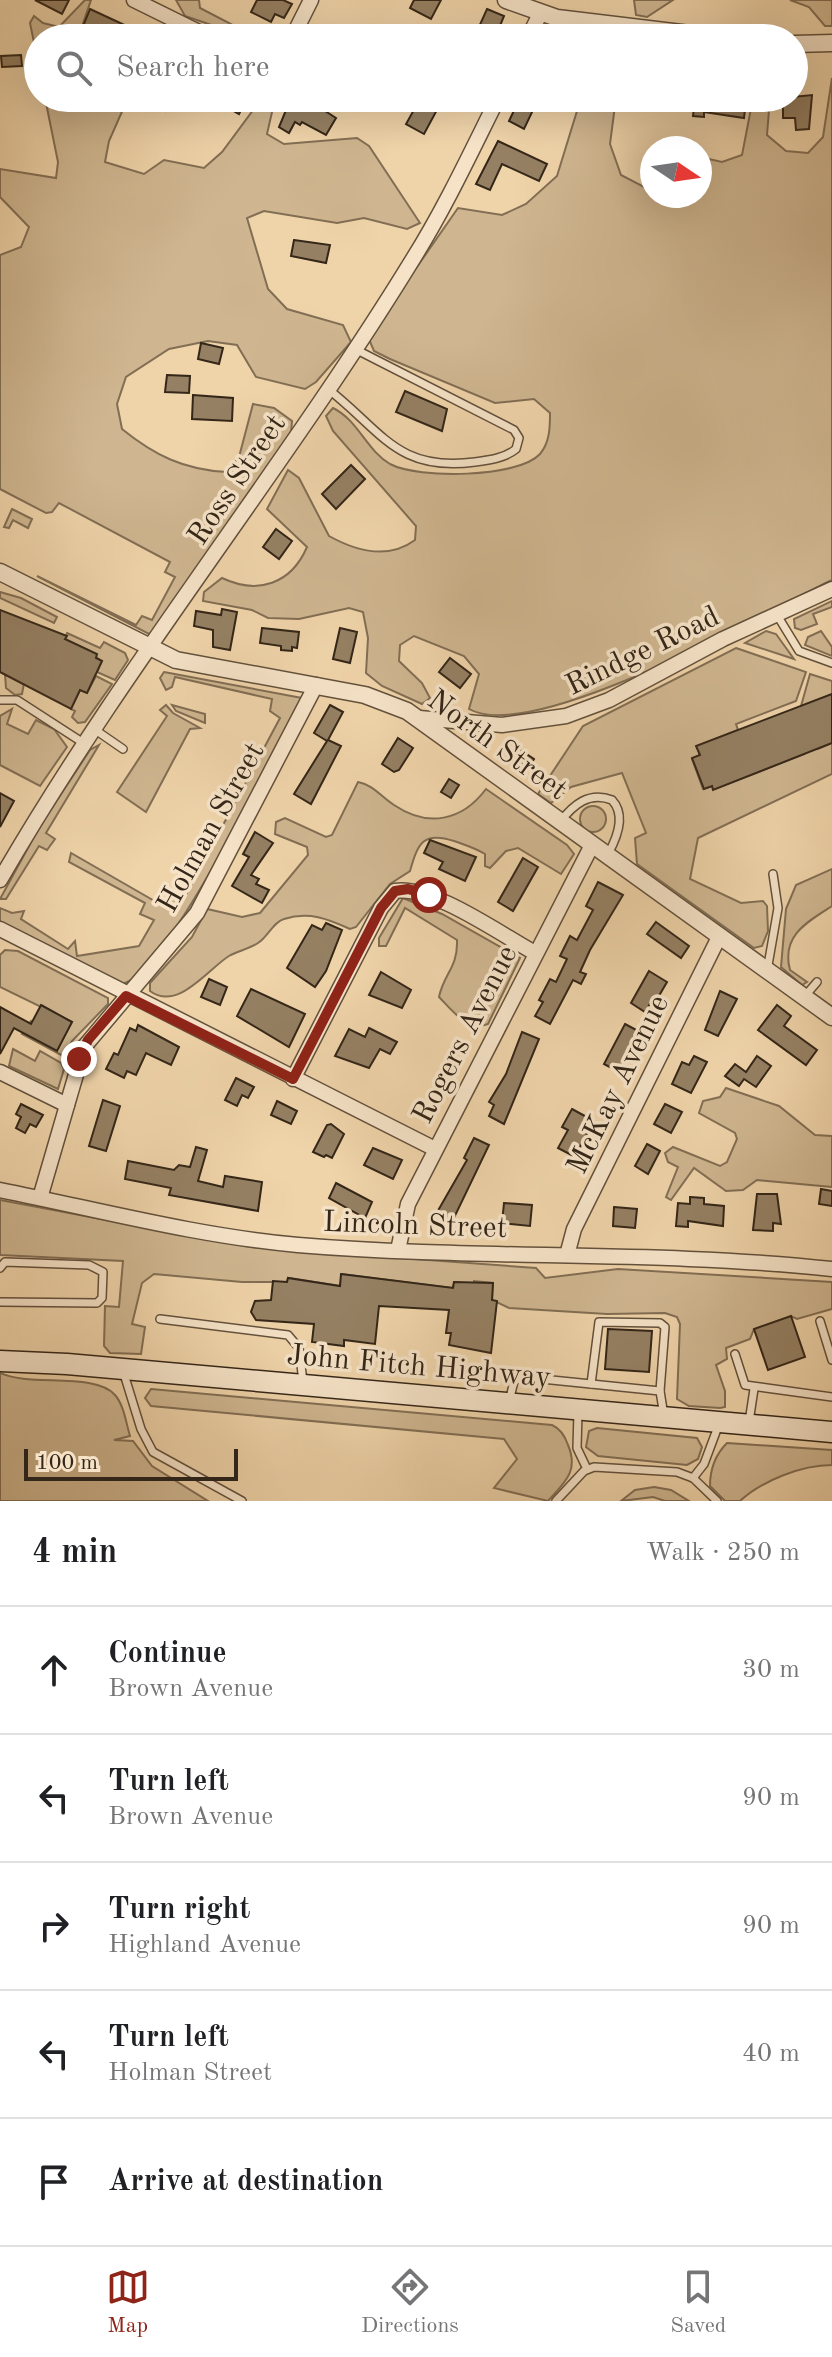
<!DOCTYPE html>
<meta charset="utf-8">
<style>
body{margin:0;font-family:"Old Standard TT",serif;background:#f2f2f2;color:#202124}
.compass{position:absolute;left:640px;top:136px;width:72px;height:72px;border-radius:50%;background:#fff;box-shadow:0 8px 32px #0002;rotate:103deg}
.scale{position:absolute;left:24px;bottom:20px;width:214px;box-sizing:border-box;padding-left:8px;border:4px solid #342618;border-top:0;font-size:22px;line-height:28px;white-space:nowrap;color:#342618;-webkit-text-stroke:6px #f5e2c7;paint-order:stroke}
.stop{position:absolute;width:24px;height:24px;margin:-18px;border:6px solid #8f2418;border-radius:50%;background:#fff}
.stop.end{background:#8f2418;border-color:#fff;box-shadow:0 2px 8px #0008}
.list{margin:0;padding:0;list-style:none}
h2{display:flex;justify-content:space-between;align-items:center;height:104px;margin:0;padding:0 32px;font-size:34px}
h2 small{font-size:26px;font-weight:400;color:#757577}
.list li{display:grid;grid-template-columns:52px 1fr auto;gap:24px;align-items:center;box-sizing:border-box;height:128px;padding:0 32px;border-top:2px solid #e0e0e0}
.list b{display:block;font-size:30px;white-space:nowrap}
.list p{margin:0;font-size:26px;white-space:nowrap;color:#757577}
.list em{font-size:26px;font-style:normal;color:#757577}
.icon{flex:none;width:44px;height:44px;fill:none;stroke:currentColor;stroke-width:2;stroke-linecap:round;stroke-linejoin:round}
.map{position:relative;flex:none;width:832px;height:1501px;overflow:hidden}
.search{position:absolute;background:#fff;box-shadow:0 8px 32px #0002;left:24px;right:24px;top:24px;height:88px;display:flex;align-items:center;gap:20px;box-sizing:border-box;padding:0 28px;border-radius:44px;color:#757577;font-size:30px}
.sheet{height:744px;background:#fff}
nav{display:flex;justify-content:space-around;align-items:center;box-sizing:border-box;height:112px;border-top:2px solid #e0e0e0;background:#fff;font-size:22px;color:#757577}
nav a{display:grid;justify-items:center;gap:4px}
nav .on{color:#8f2418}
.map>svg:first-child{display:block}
</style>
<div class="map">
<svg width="832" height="1501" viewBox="0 0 832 1501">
<rect width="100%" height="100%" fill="#efd3a9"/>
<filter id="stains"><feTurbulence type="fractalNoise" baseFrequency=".0025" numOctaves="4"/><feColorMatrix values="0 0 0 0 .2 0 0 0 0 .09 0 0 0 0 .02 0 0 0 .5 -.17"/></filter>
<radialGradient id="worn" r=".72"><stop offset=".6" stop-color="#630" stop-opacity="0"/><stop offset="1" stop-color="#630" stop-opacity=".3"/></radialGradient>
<g fill="#cfb690" stroke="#826e54" stroke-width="2">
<polygon points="85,0 91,0 78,38 38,38 38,62 30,23 34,16 43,23 59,27"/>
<polygon points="176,0 199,0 200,8 231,24 226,30 185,16"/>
<polygon points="634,0 673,0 647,17 636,15"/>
<polygon points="790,0 832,0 832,26 825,26 809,7"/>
<path d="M832,78V580C765,612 534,745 469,709L479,674L464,656L414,636L400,645L399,661L422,683L430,698L422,704L382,686L366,673L368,638L363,612L349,608L299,619L268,618L252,610L203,601L204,592L222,578C258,595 291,584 307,547L267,509L288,470L299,478L329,536C356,551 388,560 415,540L416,526L333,431L326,416L333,408C358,420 367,451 390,464C418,479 518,478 540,454C550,442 550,427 550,413L534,399L495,403L390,359L374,351L368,337L458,208L502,215L526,204L557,176L581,98H616L610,144L621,175L652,191V196H700V157L722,162L742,155L753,98H770L767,135L786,151L808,153L823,137Z"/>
<path d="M45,98H128L109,141L105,162L144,174L164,160L204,168L222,152L262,98L275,99L267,134L284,144L357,138L369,146L420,223L407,229L364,218L337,223L264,211L247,218L268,289L287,309L343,325L351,342L316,382L305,389L256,377L237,345L208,341L169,349L126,377L117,404L122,429C154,455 184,470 227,472L239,457L253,404L274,408L292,421L291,434L151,635L37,576L136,625L142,616L152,620L175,577L165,572L170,562L59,503L52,512L46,513L0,489V255L21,247L29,227L0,197V169L56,178L58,162Z"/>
<polygon points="12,509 32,519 28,528 13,520 9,528 4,527"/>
<polygon points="0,592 21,598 57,617 54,623 0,598"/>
<polygon points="832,601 832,607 813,614 817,624 801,630 795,628 794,619"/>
<polygon points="766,631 776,634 794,659 745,643"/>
<polygon points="821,631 832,647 832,656 805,645 808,637"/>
<polygon points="67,633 100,648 104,642 125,653 128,660 115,680 97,672 102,661 65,639"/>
<polygon points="736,648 806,672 796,701 736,724 738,730 697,746 700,755 692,759 703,789 712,786 714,789 804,754 816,745 818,749 832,743 832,774 698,838 690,879 741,903 763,901 767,906 768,931 762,946 754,948 637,864 635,838 646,833 622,773 571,787 551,803 538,794 583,726"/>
<path d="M164,672L302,698C276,747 168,974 122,984L0,922V908L12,913L24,911L21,919L68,949L75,941L77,956L139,946L154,920L140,914L145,903L69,862L71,853L165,907L172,898L182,902L280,718L270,711L272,699L175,677L172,687L166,690L160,678Z"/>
<polygon points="5,674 24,683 22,694 15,695 6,688"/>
<polygon points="810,674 832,681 832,694 801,706"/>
<polygon points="96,676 112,684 85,722 78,723 72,717 75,711 71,709 80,690 87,693"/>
<polygon points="166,705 173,713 200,728 190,729 146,812 117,792 167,716 160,710"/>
<polygon points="172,705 205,714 205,723 176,711"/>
<polygon points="12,709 7,724 28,734 36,720 54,729 67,747 40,786 0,765 0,716"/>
<polygon points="99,745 46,833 55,839 47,850 39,846 6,899 0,899 40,826 90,750"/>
<path d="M358,782C374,785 381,797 394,805C428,828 462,821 486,789L567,845L574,854L561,874L518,848L506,851L490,868L485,866V854C475,848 465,845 454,841C423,831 418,843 410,871L390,884L356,927L350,929C328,919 309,911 284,919C273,922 268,937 258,943C249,949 238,951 229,956C209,968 178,1012 150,991V983L192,937L207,909L242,917L260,913L308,855L307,847L275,834L276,822L285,818L326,837L332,835Z"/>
<circle cx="593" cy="819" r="13"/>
<path d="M832,869V906C807,922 781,936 790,970L807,982L802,985L781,967L786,909L796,885Z"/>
<path d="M403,898L442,914L520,958L488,1024C467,1032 452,1010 439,997C444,973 458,968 457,940L405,908L386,946H379V938Z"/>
<polygon points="5,950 18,951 108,998 108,1004 72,1041 65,1057 22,1034 31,1021 57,1050 72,1022 0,987 0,955"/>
<polygon points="13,1049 35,1061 40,1051 61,1063 64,1069 58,1089 9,1066"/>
<polygon points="726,1088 779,1106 815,1135 832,1136 832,1187 757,1180 743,1190 726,1191 694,1168 671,1200 666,1197 678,1167 668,1162 665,1153 673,1147 720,1166 727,1162 737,1139 735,1133 699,1113 703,1101 720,1097"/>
<polygon points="0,1200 250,1247 536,1268 545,1278 618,1269 832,1282 832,1309 797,1319 791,1316 754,1329 750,1339 726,1348 727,1359 716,1365 725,1391 725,1407 720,1408 689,1406 677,1399 680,1324 677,1317 665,1313 607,1314 509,1308 492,1300 493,1283 474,1281 474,1284 454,1282 453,1288 342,1274 340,1286 288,1278 287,1282 242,1282 154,1274 142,1283 132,1324 145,1327 141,1354 110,1353 104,1346 105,1306 119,1307 123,1261 0,1255"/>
<path d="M0,1373C29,1387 95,1372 115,1395C124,1405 126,1423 130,1436L114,1440L133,1441L152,1466L208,1501H0Z"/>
<path d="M151,1389L552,1425C561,1429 565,1436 568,1445C579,1471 565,1482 548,1501L494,1488L517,1459L504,1439L151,1406L145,1398Z"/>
<polygon points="597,1428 697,1438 702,1447 698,1459 687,1465 598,1456 586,1447 589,1431"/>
<path d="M727,1443L832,1450V1465C801,1465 762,1481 740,1501H725L710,1486C710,1469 715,1455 727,1443Z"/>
<polygon points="654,1487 671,1490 689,1501 665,1501 653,1497 621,1501 635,1490"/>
</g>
<g fill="#958063" stroke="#342618" stroke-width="2">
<polygon points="35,0 69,0 62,14"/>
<polygon points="257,0 283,0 292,4 284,18 275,14 271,22 251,12"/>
<polygon points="414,0 441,0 431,19 410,8"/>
<polygon points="90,9 131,28 126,38 108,38 83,26"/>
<polygon points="487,9 504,16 495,38 474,38"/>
<polygon points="21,55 22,66 2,67 1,56"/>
<polygon points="812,95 809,129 796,130 795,118 783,118 783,98"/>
<polygon points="139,98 172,98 165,111"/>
<polygon points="211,98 247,98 239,114"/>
<polygon points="291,98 305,98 336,118 326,135 302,122 300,125 295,122 289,133 279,127"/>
<polygon points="695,98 746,100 744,118 704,112 704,117 693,116"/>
<polygon points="420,99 438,108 424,134 406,124"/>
<polygon points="519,100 534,108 524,129 509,121"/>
<polygon points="498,141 547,164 539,181 502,164 490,190 476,184"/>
<polygon points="294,240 330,245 326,263 291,256"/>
<polygon points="201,343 223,348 219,364 198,359"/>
<polygon points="167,375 190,376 189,393 165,392"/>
<polygon points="405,391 447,409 442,431 396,412"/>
<polygon points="193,395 233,398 232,421 192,419"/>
<polygon points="351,465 365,479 336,509 322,494"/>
<polygon points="276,529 292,541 279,559 263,547"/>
<polygon points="222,609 237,612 230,650 213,647 213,630 194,626 196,611 221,615"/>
<polygon points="0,610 67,636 65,639 97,654 96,658 102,661 87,693 80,690 71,709 0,672"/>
<polygon points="262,628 299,632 297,648 292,647 292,651 281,650 281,646 260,643"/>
<polygon points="340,628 357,632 350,663 333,659"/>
<polygon points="450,658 471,674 460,688 439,672"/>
<polygon points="832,694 832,743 713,790 712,786 704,789 692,758 700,755 696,746"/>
<polygon points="330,705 343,712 328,740 341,746 311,804 294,794 327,741 314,733"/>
<polygon points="398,738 413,748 399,770 394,772 382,764"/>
<polygon points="516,747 534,759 525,773 507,762"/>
<polygon points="449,779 459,785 451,798 441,792"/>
<polygon points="0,793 14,801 0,827"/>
<polygon points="255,832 273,843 251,875 259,879 256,884 269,890 262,903 232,886 249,857 243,854"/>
<polygon points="430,840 476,857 465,881 439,869 443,862 424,853"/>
<polygon points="523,858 538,867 513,911 498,902"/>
<polygon points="598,882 623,895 590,950 580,972 586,974 581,984 573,980 550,1024 535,1016 543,1002 539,1000 550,979 556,982 567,959 560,956 570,936 577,940 593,910 586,906"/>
<polygon points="656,922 689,946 681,958 647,934"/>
<polygon points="326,923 342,930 326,971 315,987 287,968 312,925 322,930"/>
<polygon points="649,971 667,982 653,1006 650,1004 645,1012 631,1003"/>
<polygon points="381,972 411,990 402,1008 369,995"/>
<polygon points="209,979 227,987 220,1005 201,997"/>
<polygon points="251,989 305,1014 289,1047 237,1016"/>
<polygon points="720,991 737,999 718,1036 705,1030"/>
<polygon points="41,1005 72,1022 57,1051 14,1028 0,1054 0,1007 31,1024"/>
<polygon points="777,1005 791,1016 784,1026 817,1050 806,1065 758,1030"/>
<polygon points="625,1024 640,1032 619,1072 604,1064"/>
<polygon points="138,1025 179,1047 171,1065 146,1053 136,1075 127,1071 124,1078 106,1069 114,1053 118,1055 130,1028 136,1031"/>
<polygon points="369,1028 397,1042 390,1054 380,1049 369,1068 335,1056 349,1029 365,1037"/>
<polygon points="522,1032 539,1039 504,1124 489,1116 494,1105 489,1102 506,1074"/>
<polygon points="694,1056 707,1062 691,1093 672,1084 682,1062 689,1065"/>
<polygon points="757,1056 771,1066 756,1087 744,1079 739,1086 725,1076 735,1064 746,1072"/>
<polygon points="236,1078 254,1087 248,1098 242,1095 237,1106 225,1100"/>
<polygon points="103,1100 120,1106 106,1151 89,1146"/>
<polygon points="277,1101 297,1111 291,1124 271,1115"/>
<polygon points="21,1104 43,1115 36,1127 30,1124 25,1133 16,1128 21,1117 16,1114"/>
<polygon points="665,1104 682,1112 671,1133 654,1124"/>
<polygon points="572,1109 594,1121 575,1157 558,1148 568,1130 562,1127"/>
<polygon points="331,1124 344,1134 332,1158 326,1155 324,1157 313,1152 327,1125"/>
<polygon points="474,1138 489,1145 452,1222 436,1214 467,1160 464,1158"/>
<polygon points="647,1144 660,1151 648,1174 635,1166"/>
<polygon points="196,1147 207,1150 198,1181 223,1187 225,1176 262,1182 258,1211 169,1195 171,1188 125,1179 128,1161 174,1170 179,1165 190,1167"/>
<polygon points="373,1148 402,1160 393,1179 364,1165"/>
<polygon points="336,1183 372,1202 365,1218 329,1198"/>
<polygon points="821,1189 832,1191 832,1206 819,1204"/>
<polygon points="757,1194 777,1194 781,1224 773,1223 773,1231 753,1230"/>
<polygon points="690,1197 704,1198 704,1204 724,1206 723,1226 688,1221 688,1227 676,1226 678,1203 690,1204"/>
<polygon points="504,1203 532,1205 530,1226 502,1223"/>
<polygon points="614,1207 637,1209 635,1228 613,1226"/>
<polygon points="341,1274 453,1288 454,1282 493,1283 492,1300 497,1301 491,1353 449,1345 451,1333 446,1333 449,1310 379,1306 375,1344 344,1340 344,1346 312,1342 314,1324 256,1320 251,1312 255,1301 271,1300 273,1281 287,1282 288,1278 340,1286"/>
<polygon points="791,1316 805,1357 768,1370 754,1329"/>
<polygon points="608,1329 652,1331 649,1372 605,1369"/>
</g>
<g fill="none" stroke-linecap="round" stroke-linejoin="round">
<defs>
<g id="service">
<path d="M328,389C383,432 397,472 475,462C490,460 505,458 516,449L519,438L514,430L355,349"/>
<polyline points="777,615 799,651 832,663"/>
<polyline points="0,700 17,700 85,744"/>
<polyline points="94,729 123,749"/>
<path d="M560,822C573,805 589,791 612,800C626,815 617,838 608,854"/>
<polyline points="767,971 778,908 773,874"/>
<polyline points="805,996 817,982"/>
<polyline points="0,1268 5,1262 89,1265 103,1272 102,1298 97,1303 0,1302"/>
<polyline points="160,1319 288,1335 299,1348 303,1382"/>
<polyline points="820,1321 832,1360"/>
<polyline points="735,1354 745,1385 832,1397"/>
<polyline points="124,1374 141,1429 153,1452 242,1501"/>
<polyline points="591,1384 599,1322 660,1323 665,1327 660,1391"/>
<polyline points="509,1402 514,1381 522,1377 660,1391 664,1416"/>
<polyline points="578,1412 577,1448 587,1469"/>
<polyline points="749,1422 754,1389"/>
<polyline points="693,1478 717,1501"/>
<polyline points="556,1501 584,1471 594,1467 677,1472 693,1478 704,1464 719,1424"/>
</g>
<g id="minor">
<polyline points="134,0 211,38"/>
<polyline points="292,38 311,0"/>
<polyline points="528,38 540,14"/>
<polyline points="419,718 502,725 566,716 609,700 723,639 832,589"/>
<path d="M0,880C124,665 283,471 413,259C445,208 471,152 498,98"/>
<polyline points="0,929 435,1149"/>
<polyline points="0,1072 67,1105"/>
<path d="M293,1079L381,908L395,891C432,885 500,934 535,953"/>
<path d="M0,1190C100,1210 197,1236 298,1245C476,1260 655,1250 832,1269"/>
<polyline points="40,1198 84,1047 197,913 316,685"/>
<polyline points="398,1250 408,1204 591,847"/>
<polyline points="567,1255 574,1229 719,937"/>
</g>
<g id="tertiary">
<polyline points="506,0 557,18 723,38"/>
<polyline points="794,44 832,43"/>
<polyline points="0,572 176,660 365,695 407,711 832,1017"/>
</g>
<polyline id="secondary" points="0,1361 67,1364 832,1432"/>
</defs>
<use href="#service" stroke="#63513c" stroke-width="10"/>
<use href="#minor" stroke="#63513c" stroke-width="17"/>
<use href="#tertiary" stroke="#63513c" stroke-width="19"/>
<use href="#secondary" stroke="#342618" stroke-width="23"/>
<use href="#service" stroke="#f5e2c7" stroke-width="7"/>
<use href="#minor" stroke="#f5e2c7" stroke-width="14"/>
<use href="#tertiary" stroke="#f5e2c7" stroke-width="16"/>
<use href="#secondary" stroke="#f5e2c7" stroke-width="20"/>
</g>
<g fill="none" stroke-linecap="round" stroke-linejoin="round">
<polyline stroke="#8f2418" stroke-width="10" points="79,1059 88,1040 126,996 293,1079 381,908 395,891 408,889 429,895"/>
</g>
<g text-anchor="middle" stroke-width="7" stroke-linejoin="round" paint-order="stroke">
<g font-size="30" fill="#342618" stroke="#f5e2c7">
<text transform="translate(236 479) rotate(-56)" y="10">Ross Street</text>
<text transform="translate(642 650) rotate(-26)" y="10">Rindge Road</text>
<text transform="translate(498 744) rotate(36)" y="10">North Street</text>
<text transform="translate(210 827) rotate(-61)" y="10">Holman Street</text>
<text transform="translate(464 1034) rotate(-63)" y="10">Rogers Avenue</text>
<text transform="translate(617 1084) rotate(-64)" y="10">McKay Avenue</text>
<text transform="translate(415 1224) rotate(2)" y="10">Lincoln Street</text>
<text transform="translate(419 1365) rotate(5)" y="10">John Fitch Highway</text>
</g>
</g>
<rect width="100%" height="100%" filter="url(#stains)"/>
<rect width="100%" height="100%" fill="url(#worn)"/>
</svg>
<svg class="compass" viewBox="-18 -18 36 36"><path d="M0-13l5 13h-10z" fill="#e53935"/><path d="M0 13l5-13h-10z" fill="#757577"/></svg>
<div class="scale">100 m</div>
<div class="stop" style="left:429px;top:895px"></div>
<div class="stop end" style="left:79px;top:1059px"></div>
<div class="search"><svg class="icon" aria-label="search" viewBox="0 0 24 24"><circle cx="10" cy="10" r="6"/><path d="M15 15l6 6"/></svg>Search here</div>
</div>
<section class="sheet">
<h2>4 min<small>Walk · 250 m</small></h2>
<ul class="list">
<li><svg class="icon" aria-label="ahead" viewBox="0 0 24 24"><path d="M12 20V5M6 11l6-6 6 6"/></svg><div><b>Continue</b><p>Brown Avenue</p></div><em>30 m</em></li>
<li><svg class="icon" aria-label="left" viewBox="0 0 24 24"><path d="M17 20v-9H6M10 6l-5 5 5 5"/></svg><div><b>Turn left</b><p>Brown Avenue</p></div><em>90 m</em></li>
<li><svg class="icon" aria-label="right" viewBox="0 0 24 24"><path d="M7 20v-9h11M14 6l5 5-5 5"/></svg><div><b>Turn right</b><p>Highland Avenue</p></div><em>90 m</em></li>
<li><svg class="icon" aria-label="left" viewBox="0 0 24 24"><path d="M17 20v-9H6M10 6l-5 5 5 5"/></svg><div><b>Turn left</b><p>Holman Street</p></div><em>40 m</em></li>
<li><svg class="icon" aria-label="arrive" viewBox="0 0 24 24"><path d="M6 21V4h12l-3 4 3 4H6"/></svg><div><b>Arrive at destination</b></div></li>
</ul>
</section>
<nav>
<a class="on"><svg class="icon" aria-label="map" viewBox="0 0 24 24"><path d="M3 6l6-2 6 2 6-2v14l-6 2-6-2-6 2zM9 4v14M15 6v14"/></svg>Map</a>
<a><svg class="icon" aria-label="directions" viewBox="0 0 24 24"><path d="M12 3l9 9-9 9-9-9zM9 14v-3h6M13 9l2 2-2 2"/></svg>Directions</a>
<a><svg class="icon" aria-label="saved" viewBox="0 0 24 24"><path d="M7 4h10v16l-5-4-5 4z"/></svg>Saved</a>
</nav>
